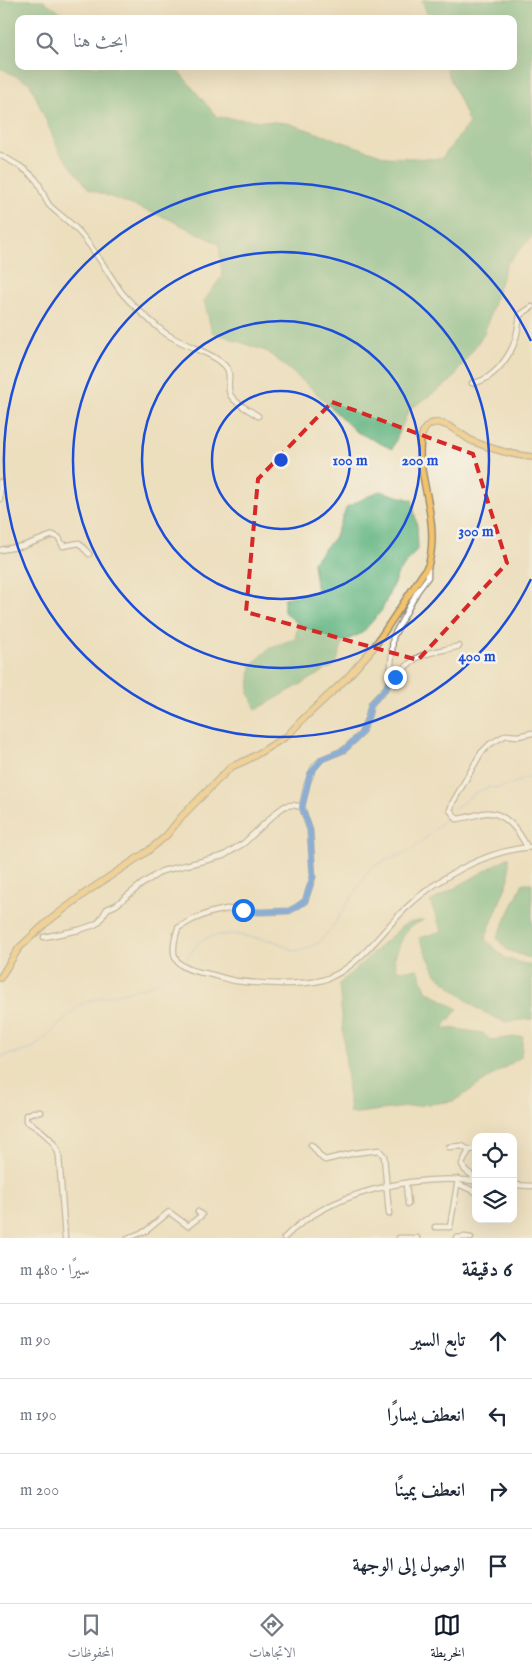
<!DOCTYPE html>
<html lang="ar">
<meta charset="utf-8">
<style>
body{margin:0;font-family:"IM FELL English",Amiri,serif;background:#f6f6f7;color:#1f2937;direction:rtl}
.controls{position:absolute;right:15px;bottom:15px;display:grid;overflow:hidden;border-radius:10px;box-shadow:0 5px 20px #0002}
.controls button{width:45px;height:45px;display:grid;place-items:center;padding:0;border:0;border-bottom:1px solid #e0e1e3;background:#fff;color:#1f2937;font:25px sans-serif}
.stop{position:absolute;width:15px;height:15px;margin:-11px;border:4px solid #1a73e8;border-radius:50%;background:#fff}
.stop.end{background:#1a73e8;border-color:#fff;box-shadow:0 1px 5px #0008}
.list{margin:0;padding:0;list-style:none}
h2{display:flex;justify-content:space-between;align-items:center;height:65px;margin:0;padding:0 20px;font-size:21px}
h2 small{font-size:16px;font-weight:400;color:#747a83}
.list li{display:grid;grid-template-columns:32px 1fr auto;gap:15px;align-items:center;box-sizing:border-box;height:75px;padding:0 20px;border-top:1px solid #e0e1e3}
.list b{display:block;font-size:19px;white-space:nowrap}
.list em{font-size:16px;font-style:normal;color:#747a83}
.icon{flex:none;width:28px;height:28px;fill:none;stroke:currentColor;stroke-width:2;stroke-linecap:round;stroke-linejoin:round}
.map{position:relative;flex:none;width:532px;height:1238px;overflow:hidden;direction:ltr}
.search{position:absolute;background:#fff;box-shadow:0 5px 20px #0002;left:15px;right:15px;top:15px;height:55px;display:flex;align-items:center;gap:12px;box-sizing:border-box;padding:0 18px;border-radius:10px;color:#747a83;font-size:19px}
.sheet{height:365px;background:#fff}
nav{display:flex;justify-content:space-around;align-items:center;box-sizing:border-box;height:70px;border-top:1px solid #e0e1e3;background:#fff;font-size:14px;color:#747a83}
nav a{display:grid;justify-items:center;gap:2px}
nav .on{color:#111827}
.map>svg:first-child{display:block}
</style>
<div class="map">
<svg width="532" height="1238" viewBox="0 0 532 1238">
<rect width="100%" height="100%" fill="#f7f3e8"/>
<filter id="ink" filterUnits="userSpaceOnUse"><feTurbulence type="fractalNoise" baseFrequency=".02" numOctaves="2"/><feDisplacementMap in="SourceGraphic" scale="10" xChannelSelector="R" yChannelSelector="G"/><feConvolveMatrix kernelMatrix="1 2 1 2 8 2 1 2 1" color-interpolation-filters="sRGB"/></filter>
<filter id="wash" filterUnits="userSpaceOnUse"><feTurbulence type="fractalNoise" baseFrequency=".0096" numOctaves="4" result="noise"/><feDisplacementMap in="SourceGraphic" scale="20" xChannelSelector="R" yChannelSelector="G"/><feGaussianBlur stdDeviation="1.12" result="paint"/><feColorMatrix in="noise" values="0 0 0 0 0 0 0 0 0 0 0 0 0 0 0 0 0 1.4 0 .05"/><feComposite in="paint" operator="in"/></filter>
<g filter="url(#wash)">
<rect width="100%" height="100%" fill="#ecdfbd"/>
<g fill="#64b683" stroke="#487057">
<polygon points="0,0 42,0 65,15 75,19 19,19 19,66 169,66 181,74 217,117 288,123 387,157 441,159 469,123 445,66 513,66 513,19 429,19 422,0 532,0 532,237 506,265 484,334 451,381 409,410 392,449 355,431 311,388 268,352 212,332 204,301 222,276 219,244 169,219 89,189 59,151 30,83 0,68"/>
<polygon points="379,491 412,500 417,526 418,548 398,573 382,610 362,633 343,642 336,664 256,710 249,693 251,666 270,647 295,639 298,624 284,612 284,598 317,593 313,562 334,538 347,507"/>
<polygon points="509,857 509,879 485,939 505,958 532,966 532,1019 504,1022 476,1008 436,974 419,938 442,931 430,902"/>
<polygon points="523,883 532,883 532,959 507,950 497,938"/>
<polygon points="424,920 408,928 403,937 394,959 398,971 418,969 426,990 458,1009 443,1027 483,1033 490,1040 523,1036 521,1057 454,1101 350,1114 339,984 400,928 407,923"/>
</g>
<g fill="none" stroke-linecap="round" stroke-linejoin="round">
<g stroke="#73a7e0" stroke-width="1">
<polyline points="454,810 476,792 489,787 499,788 517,782 532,775"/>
<polyline points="183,963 200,941 212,936 232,934 274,941 295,951 306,949 319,942 331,929 371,867 413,849 427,837 451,813"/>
<path d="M0,1057C9,1054 21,1053 30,1049C42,1043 52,1031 62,1022C68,1017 74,1008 82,1004C111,991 159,992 180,966"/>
</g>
</g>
</g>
<g filter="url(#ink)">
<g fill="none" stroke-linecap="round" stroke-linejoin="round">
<defs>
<g id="minor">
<path d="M0,155C13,162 27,169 37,181C42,189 44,198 49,205C59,215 71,222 80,233C95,250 106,270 119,289C129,303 147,318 160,329C177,345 213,351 226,367C233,375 225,387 231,396C237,405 250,410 258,416"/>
<path d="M472,383C488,382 502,366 510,352C517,341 518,327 520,315L532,307"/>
<polyline points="0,482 0,499"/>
<polyline points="0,550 23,546 53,535 59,538 63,546 79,543 89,554"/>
<path d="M428,566V577L417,592L393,637L390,679L386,688L371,704L368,717L361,734L344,750L322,759L314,767L307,784L302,807L310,831L313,877L305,901L298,906L289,911L259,912L227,909L209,913L192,920L178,928C170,953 171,966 199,972C212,974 224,979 236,981C260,984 299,986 323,980C357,970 381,932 405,909C437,878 487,850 532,847"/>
<path d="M390,679C402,674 408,661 421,656C432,651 447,650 459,646"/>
<path d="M527,847C519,831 504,810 484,813C475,815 466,818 457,819L450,810L453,802L481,753L490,744L506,735L518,736L532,733"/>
<polyline points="44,937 79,930 94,925 99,922 107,909 116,905 142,884 162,871 223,856 244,843 278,811 285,806 293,805 302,807"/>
<path d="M40,1112H33L26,1115V1121C40,1129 56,1140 59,1156L65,1238"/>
<path d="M311,1145C316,1149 319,1157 325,1160L354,1153L379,1150L384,1156L389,1214"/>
<polyline points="449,1147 462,1146 469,1150"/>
<polyline points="473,1181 473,1176 465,1170 462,1164 469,1150 476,1149"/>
<polyline points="406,1184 408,1204"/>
<polyline points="458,1184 476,1192"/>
<polyline points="513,1185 532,1186"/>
<polyline points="435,1227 450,1227 458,1179"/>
<polyline points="128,1238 146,1231 169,1212 188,1226 202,1215 198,1212"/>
<path d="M284,1238C329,1192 413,1174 476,1181"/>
<polyline points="399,1238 417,1238"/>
<polyline points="456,1238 465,1237 471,1238"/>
</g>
<path id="major" d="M0,978L19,948L46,923L88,891L148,851L166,836L182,816L231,767L249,759L287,736L302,720L347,678L374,647L428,566C439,530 424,492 420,456C420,445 420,425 434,423C447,421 461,435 472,441C492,449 511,455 532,457"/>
</defs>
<use href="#minor" stroke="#8c8574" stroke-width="7"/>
<use href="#major" stroke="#8c8574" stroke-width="8"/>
<use href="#minor" stroke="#fff" stroke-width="4.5"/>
<use href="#major" stroke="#f3c26a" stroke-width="5.5"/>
</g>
</g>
<g fill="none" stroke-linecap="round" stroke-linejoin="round" filter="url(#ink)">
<polyline stroke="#1a73e8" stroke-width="6" points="243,910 259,912 289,911 298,906 305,901 313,877 310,830 302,807 310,774 322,759 344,750 361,734 368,717 371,704 386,688 390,679 395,677"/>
</g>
<path d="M0 0H532V1238H0ZM332,402L473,454L507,563L418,660L246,612L258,479Z" fill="#ecdfbd" fill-opacity=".55" fill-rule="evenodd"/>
<path fill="none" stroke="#d62828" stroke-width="4" stroke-dasharray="10 6" stroke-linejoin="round" d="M332,402L473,454L507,563L418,660L246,612L258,479Z"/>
<g fill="none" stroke="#1d4ed8" stroke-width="2.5">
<circle cx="281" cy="460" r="69"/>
<circle cx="281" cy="460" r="139"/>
<circle cx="281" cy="460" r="208"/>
<path d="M531 579A277 277 0 1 1 531 341"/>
</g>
<circle cx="281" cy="460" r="8" fill="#1d4ed8" stroke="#f7f3e8" stroke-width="2.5"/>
<g font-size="15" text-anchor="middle" font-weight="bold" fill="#1d4ed8" stroke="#f7f3e8" stroke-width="5" stroke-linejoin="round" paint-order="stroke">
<text x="350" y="465">100 m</text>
<text x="420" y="465">200 m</text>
<text x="476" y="536">300 m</text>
<text x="477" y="661">400 m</text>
</g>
</svg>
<div class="controls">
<button><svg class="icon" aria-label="locate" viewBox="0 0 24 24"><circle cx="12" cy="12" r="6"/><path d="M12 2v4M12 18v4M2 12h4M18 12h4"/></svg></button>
<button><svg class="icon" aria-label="layers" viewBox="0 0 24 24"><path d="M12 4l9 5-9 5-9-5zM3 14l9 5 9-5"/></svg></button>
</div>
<div class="stop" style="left:243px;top:910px"></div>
<div class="stop end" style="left:395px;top:677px"></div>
<div class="search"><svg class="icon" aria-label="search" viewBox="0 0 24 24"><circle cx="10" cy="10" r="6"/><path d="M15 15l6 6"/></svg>ابحث هنا</div>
</div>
<section class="sheet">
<h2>6 دقيقة<small>سيرًا · 480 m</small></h2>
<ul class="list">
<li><svg class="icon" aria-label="ahead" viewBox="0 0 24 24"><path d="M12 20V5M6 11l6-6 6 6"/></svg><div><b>تابع السير</b></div><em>90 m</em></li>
<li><svg class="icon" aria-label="left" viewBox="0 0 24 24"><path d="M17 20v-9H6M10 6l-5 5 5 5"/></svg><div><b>انعطف يسارًا</b></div><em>190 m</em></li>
<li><svg class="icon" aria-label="right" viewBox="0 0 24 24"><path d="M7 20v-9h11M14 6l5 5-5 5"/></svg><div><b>انعطف يمينًا</b></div><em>200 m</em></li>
<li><svg class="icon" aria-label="arrive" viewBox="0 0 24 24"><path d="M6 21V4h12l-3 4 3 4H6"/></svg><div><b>الوصول إلى الوجهة</b></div></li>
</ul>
</section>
<nav>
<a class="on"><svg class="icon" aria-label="map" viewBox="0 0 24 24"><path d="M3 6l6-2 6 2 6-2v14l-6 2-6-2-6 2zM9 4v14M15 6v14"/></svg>الخريطة</a>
<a><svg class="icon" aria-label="directions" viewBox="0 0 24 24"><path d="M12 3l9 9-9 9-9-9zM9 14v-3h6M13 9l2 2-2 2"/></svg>الاتجاهات</a>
<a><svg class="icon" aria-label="saved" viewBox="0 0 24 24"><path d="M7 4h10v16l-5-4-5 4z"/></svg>المحفوظات</a>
</nav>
